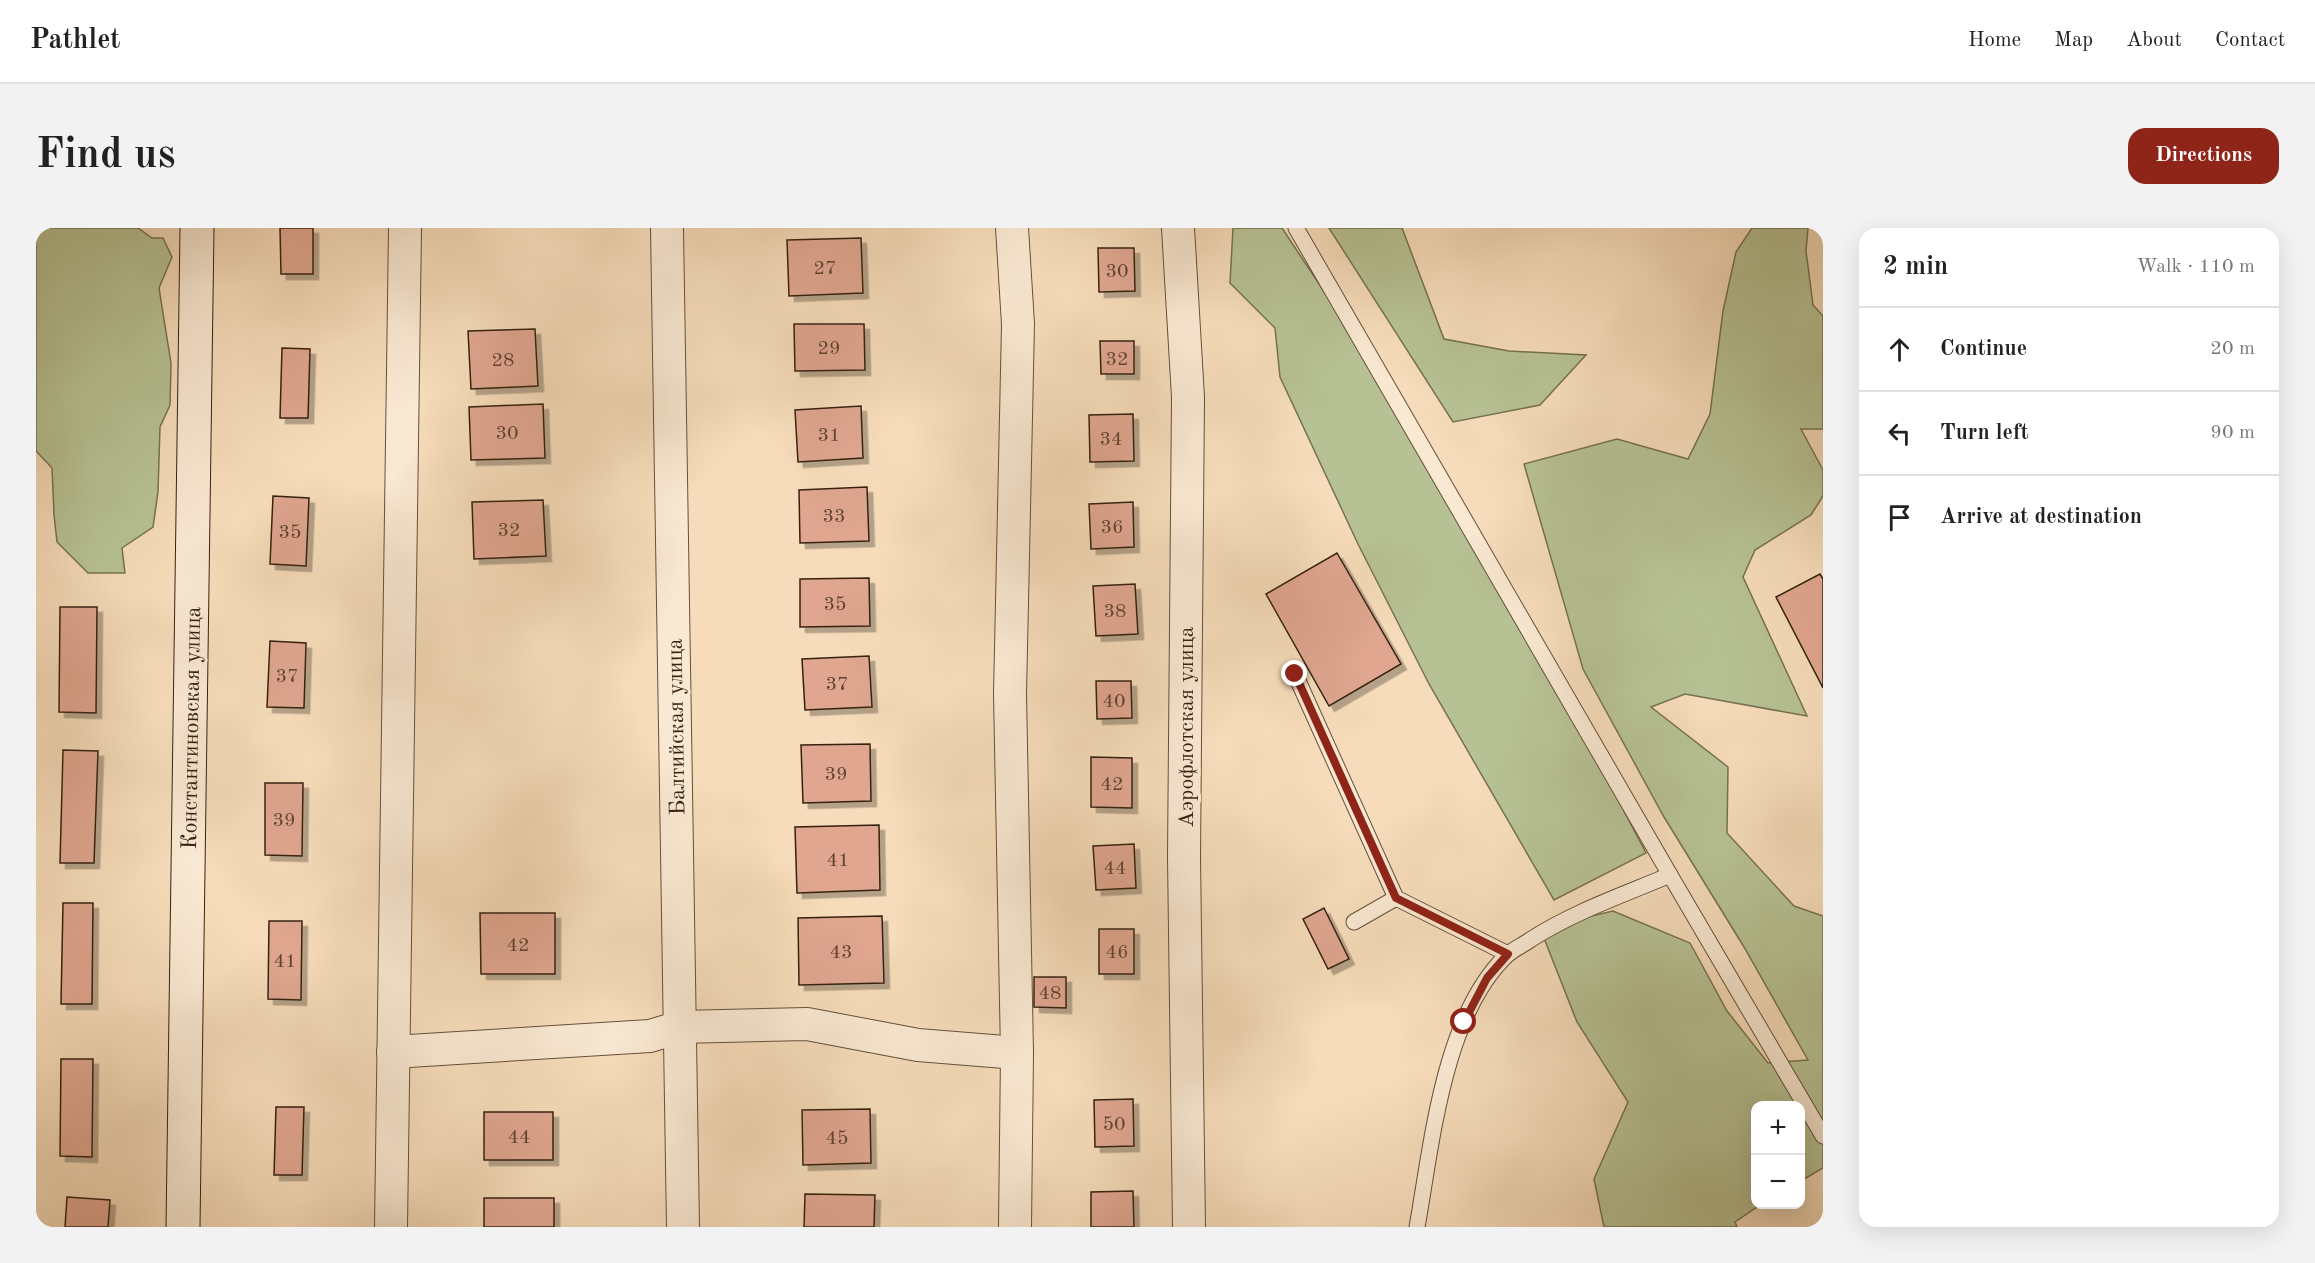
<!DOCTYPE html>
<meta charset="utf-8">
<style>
body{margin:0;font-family:"Old Standard TT",serif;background:#f2f2f2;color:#222}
.controls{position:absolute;right:18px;bottom:18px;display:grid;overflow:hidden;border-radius:12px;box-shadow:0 6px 24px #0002}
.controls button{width:54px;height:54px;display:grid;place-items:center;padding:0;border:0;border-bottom:2px solid #e0e0e0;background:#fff;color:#222;font:30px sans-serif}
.stop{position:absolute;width:18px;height:18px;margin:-14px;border:4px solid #8f2418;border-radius:50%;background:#fff}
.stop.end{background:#8f2418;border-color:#fff;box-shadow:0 2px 6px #0008}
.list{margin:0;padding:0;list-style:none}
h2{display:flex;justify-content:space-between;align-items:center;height:78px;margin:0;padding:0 24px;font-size:26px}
h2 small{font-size:20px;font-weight:400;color:#767676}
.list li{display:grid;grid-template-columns:39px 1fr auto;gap:18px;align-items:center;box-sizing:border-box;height:84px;padding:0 24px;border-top:2px solid #e0e0e0}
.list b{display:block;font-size:22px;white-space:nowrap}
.list em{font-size:20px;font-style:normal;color:#767676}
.icon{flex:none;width:33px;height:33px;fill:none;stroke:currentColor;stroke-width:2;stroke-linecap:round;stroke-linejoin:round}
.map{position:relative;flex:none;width:1787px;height:999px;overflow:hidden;border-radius:18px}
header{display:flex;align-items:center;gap:36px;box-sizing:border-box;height:84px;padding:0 30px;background:#fff;border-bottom:2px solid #e0e0e0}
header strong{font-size:28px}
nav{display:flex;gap:33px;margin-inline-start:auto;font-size:21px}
.intro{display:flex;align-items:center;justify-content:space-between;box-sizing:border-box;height:144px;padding:0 36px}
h1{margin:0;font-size:42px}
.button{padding:15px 27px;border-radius:18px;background:#8f2418;color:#fff;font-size:21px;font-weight:700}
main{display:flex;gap:36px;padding:0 36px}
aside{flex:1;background:#fff;border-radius:18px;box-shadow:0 6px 24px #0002}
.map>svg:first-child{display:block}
</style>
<header>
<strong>Pathlet</strong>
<nav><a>Home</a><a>Map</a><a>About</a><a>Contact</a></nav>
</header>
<div class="intro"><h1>Find us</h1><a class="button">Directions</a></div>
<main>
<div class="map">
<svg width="1787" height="999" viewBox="0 0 1787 999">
<defs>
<filter id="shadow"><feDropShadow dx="5.5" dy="5.5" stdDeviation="0" flood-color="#0004"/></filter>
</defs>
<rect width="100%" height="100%" fill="#f6dcba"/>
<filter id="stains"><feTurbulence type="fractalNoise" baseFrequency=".00333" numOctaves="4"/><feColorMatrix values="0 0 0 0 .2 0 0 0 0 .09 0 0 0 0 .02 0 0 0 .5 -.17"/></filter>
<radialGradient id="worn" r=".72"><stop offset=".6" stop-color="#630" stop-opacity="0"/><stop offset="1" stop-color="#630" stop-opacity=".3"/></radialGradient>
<g fill="#b7c294" stroke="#767252" stroke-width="1.5">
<polygon points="0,0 102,0 116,10 127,10 136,29 123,60 135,135 134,177 124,199 122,264 117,299 86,320 89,345 52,345 21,314 18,287 16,240 0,223"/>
<polygon points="1197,0 1246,0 1421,264 1610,625 1518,672 1393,456 1322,316 1244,149 1239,100 1194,55"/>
<polygon points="1293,0 1366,0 1408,111 1473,123 1550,127 1504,177 1417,194"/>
<polygon points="1716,0 1772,0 1770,23 1777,77 1787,88 1787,201 1765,201 1787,242 1787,268 1775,287 1719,322 1707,349 1771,488 1649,466 1615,479 1692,539 1691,605 1758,678 1787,688 1787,940 1765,953 1764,878 1720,878 1720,976 1724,977 1699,994 1701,999 1568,999 1558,951 1592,874 1541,794 1504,700 1577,683 1654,715 1691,783 1732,835 1772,832 1708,719 1628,589 1547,441 1488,236 1581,211 1652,231 1674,186 1687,83 1700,24"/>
</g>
<g fill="#e0a690" stroke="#352211" stroke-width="1.5" filter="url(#shadow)">
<polygon points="244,0 277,0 277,46 245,46"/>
<polygon points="825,10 827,65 753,68 751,12"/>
<polygon points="1062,20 1098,20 1099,63 1063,64"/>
<polygon points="758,96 828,96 829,142 759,143"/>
<polygon points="499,101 502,158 435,161 432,103"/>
<polygon points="1064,113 1098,113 1098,146 1065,146"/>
<polygon points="246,120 274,121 272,190 244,190"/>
<polygon points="507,176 509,230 435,232 433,179"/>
<polygon points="825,178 827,230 762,234 759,182"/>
<polygon points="1097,186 1098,233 1054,234 1053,187"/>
<polygon points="831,259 833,313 764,315 763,262"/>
<polygon points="237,268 273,270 270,338 234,336"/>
<polygon points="507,272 510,328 438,331 436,274"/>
<polygon points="1097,274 1098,319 1055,321 1053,276"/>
<polygon points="1301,325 1365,436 1293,478 1230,366"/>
<polygon points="1784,346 1787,351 1787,460 1740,369"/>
<polygon points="833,350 834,398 764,399 764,351"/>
<polygon points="1099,356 1102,406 1060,408 1057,358"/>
<polygon points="24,379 61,379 60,485 23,484"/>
<polygon points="234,413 270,415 268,480 231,479"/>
<polygon points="833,428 836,479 769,482 766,431"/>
<polygon points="1060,453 1095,453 1096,490 1061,491"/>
<polygon points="834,516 835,573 767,575 765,517"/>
<polygon points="27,522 62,523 58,635 24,635"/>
<polygon points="1055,529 1096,530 1096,580 1055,579"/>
<polygon points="229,555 267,555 266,628 229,627"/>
<polygon points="843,597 844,662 761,665 759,599"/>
<polygon points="1098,616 1100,660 1060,662 1057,618"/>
<polygon points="27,675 57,675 56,776 25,776"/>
<polygon points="1288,680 1313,731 1292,741 1267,691"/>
<polygon points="444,685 519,685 519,746 445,746"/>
<polygon points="846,688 848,755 763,757 762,690"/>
<polygon points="233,693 266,693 265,772 232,771"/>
<rect x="1063" y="701" width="35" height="45"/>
<polygon points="998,749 1030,749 1030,780 998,779"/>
<polygon points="25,831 57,831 56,929 24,928"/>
<polygon points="1097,871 1098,918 1059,919 1058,872"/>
<polygon points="240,879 268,879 266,947 238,947"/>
<polygon points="834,881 835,935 767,937 766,882"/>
<rect x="448" y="884" width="69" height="48"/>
<polygon points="1097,963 1098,999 1055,999 1055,964"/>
<polygon points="769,966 839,967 838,999 768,999"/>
<polygon points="31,969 74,972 72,999 29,999"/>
<rect x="448" y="970" width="70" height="29"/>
</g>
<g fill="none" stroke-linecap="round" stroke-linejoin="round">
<defs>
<g id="lane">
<polyline points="1260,0 1634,647"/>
<polyline points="1259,446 1360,670 1472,726"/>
<polyline points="1318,694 1360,670"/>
<path d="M1381,999C1396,916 1407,788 1471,727C1478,721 1487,717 1494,712C1537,684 1587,667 1634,647L1787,908"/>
</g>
<g id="street">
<polyline points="631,0 647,999"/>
<polyline points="976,0 982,96 974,466 981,825 979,999"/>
<polyline points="1142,0 1152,169 1148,629 1153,999"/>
<polyline points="357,824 614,808 644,799 771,796 882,817 981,825"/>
<polyline points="355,999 369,0"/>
</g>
<polyline id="secondary" points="147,999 161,0"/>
</defs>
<use href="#lane" stroke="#65503b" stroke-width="17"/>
<use href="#street" stroke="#65503b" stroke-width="34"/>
<use href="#secondary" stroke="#352211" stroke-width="35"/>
<use href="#lane" stroke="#f9e8d2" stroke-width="15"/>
<use href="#street" stroke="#f9e8d2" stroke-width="32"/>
<use href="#secondary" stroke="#f9e8d2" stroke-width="33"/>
</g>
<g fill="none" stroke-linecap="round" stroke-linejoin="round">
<polyline stroke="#8f2418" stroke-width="8" points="1259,446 1360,670 1472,726 1451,750 1428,794"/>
</g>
<g text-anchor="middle" stroke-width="6" stroke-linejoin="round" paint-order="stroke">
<g font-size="20" fill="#604331">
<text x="789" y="46">27</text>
<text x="1081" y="49">30</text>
<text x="793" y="126">29</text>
<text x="1081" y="137">32</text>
<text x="467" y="138">28</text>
<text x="471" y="211">30</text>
<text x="793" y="213">31</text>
<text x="1075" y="217">34</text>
<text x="798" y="294">33</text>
<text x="1076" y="305">36</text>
<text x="473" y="308">32</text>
<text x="254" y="310">35</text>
<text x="799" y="382">35</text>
<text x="1079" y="389">38</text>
<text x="251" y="454">37</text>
<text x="801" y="462">37</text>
<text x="1078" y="479">40</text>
<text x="800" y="552">39</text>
<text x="1076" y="562">42</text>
<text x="248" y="598">39</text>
<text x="802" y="638">41</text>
<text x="1079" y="646">44</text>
<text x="482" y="723">42</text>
<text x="805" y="730">43</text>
<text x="1081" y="730">46</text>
<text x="249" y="739">41</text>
<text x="1014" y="771">48</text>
<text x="1078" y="902">50</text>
<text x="483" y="915">44</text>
<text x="801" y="916">45</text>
</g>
<g font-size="22" fill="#352211" stroke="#f9e8d2">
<text transform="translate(639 499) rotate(-91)" y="8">Балтийская улица</text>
<text transform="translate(1149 499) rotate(-90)" y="8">Аэрофлотская улица</text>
<text transform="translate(154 500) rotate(-89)" y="8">Константиновская улица</text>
</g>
</g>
<rect width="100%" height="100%" filter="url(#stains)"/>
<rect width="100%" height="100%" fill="url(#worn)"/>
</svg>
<div class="controls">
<button>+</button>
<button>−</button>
</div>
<div class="stop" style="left:1428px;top:794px"></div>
<div class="stop end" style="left:1259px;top:446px"></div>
</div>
<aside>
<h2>2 min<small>Walk · 110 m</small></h2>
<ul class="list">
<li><svg class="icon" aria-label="ahead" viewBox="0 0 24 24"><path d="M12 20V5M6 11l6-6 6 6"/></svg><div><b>Continue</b></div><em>20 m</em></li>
<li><svg class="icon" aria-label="left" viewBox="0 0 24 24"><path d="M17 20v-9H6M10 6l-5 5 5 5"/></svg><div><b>Turn left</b></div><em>90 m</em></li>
<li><svg class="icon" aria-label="arrive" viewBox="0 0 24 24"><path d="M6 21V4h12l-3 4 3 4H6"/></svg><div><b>Arrive at destination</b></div></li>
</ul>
</aside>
</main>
